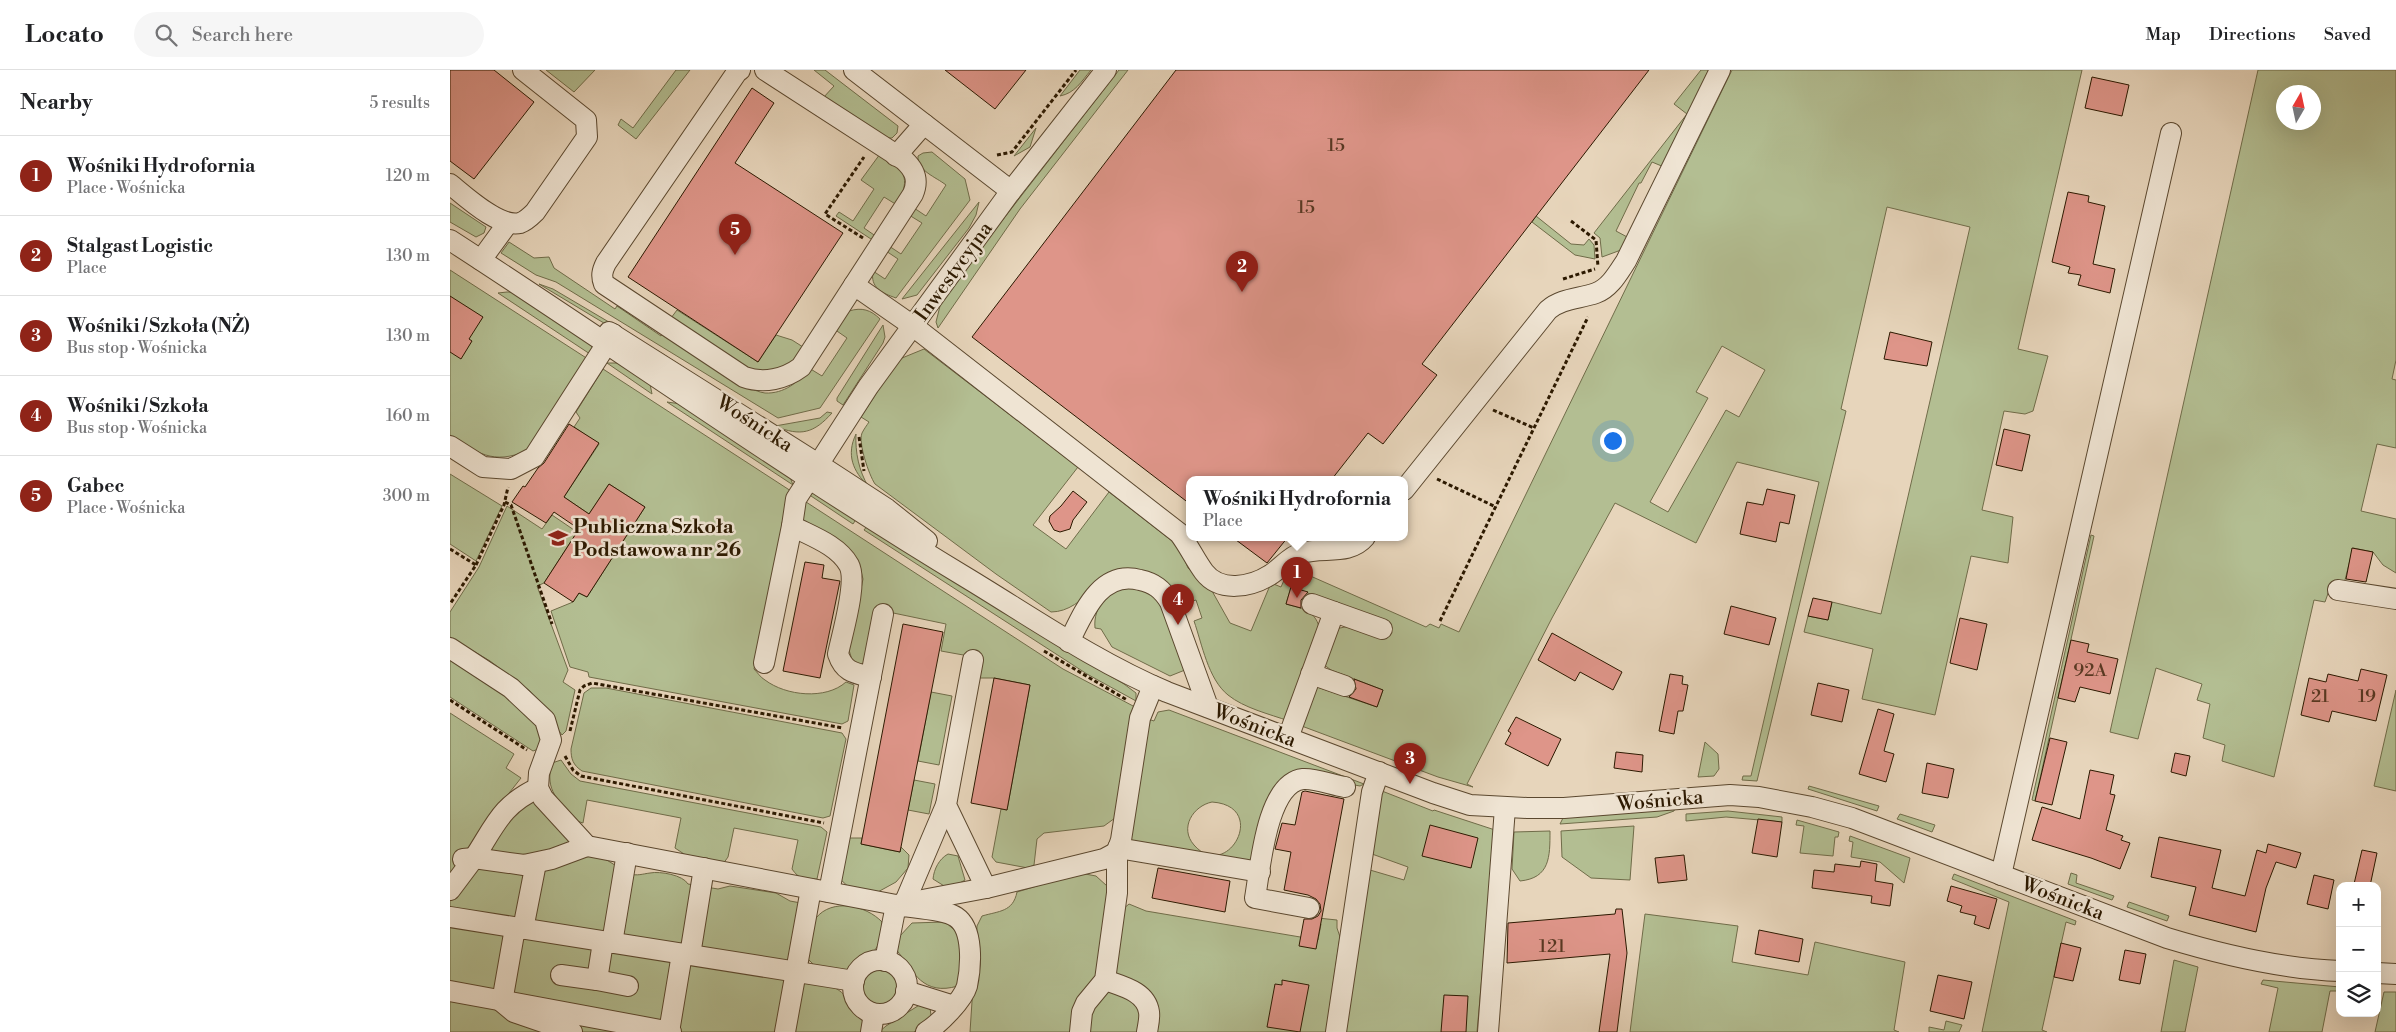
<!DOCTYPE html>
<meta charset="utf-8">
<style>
body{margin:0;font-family:"Libre Bodoni",serif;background:#f6f6f6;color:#202124}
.controls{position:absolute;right:15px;bottom:15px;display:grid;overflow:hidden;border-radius:10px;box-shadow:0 5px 20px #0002}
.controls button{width:45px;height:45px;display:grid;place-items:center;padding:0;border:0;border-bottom:1px solid #e0e0e0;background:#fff;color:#202124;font:25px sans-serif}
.compass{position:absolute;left:1826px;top:15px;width:45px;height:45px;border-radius:50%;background:#fff;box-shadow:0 5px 20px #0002;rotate:9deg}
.you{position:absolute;left:1162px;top:370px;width:18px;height:18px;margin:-12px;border:4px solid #fff;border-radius:50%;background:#1a73e8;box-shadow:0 0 0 8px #1a73e833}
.badge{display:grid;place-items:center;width:32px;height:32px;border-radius:50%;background:#8f2418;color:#fff;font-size:16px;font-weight:700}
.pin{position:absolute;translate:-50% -41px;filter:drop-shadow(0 1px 2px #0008)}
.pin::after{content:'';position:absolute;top:26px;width:18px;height:15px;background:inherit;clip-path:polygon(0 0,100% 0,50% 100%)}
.popup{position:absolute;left:736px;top:406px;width:222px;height:65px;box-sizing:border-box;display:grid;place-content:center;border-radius:10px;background:#fff;filter:drop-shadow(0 1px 4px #0005);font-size:16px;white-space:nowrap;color:#757577}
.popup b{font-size:19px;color:#202124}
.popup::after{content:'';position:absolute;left:50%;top:100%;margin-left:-10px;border:10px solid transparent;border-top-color:#fff}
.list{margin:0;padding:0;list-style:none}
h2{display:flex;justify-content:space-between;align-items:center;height:65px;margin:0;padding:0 20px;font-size:21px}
h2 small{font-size:16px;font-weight:400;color:#757577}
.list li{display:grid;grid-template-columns:32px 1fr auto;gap:15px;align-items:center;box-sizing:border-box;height:80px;padding:0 20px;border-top:1px solid #e0e0e0}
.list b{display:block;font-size:19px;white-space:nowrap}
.list p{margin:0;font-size:16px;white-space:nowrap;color:#757577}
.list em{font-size:16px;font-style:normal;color:#757577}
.icon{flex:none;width:28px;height:28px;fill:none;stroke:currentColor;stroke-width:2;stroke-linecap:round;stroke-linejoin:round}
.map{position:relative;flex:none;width:1946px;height:962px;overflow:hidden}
header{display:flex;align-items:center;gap:30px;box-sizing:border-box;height:70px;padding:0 25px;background:#fff;border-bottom:1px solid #e0e0e0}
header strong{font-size:24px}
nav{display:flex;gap:28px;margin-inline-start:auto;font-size:18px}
.search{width:350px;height:45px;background:#f6f6f6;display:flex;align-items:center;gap:12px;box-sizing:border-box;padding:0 18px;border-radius:28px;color:#757577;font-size:19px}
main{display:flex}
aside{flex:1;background:#fff}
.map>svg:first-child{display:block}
</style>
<header>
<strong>Locato</strong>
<div class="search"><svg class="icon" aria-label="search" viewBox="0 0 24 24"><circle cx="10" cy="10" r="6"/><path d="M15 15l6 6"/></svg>Search here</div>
<nav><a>Map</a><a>Directions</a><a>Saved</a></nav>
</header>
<main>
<aside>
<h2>Nearby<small>5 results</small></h2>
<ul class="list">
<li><span class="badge">1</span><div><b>Wośniki Hydrofornia</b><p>Place · Wośnicka</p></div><em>120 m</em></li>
<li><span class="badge">2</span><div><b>Stalgast Logistic</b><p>Place</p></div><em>130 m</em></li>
<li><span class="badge">3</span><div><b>Wośniki / Szkoła (NŻ)</b><p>Bus stop · Wośnicka</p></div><em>130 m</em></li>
<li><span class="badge">4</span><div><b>Wośniki / Szkoła</b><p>Bus stop · Wośnicka</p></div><em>160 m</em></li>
<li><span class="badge">5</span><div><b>Gabec</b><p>Place · Wośnicka</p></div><em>300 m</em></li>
</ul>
</aside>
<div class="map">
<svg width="1946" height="962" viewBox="0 0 1946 962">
<rect width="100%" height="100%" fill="#e7d5bb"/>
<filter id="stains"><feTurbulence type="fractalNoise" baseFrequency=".004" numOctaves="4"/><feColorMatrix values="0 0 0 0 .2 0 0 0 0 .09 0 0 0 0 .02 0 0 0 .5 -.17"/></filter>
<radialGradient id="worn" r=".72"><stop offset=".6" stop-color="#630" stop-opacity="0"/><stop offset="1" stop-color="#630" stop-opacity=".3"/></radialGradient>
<g fill="#b3be92" stroke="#706c49" fill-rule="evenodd">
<polygon points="96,0 145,0 124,22"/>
<polygon points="226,0 240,0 186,69 168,55 171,49 183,58"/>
<polygon points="364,0 375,0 448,56 447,63 442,68 438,68 373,28 384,16"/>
<path d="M630,0H641C631,12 625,23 610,26Z"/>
<polygon points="669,0 678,0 570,139 488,258 486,252 492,228"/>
<polygon points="1251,0 1260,0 1214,97 1202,92 1191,113 1189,113 1166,161 1179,168 1171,180 1152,187 1150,168 1144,163 1237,44 1224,34"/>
<path d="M1282,0H1632L1568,279L1598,286L1583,341L1575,344L1554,341L1532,440L1563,447L1558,493L1521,486L1485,645L1412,629L1423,579L1354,562L1358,546L1378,550L1382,532L1431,544L1520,157L1437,137L1391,339L1396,341L1307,711L1292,710L1293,706H1301L1369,412L1287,392L1246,473L1165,433L1102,548L1017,714L1023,717L988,707L849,655L863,618L867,617L927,637L933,620L881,600L873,594L885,559L900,556L863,525L841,517L836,534C850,538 865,540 869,557L839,651C819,644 794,638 778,625C758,609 752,574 744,551L752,548L746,530L731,535C719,517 711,503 689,500C653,494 636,542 601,542L546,504L425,414C419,405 408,373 412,363C414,359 417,355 419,352L411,347L444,296L452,288L474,279L628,397L583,455L616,479L659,422L722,471L731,481L738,498L762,521L780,553L801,561L821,513L831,517L840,497L976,557L980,554L989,558L991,554L1009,562ZM1272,276L1315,300L1289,347L1276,340L1218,442L1200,432L1258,328L1246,322Z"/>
<path d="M1808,0H1946V290L1942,309L1946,310V378L1927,374L1911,441L1946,449V503L1933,495L1923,482L1903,478L1894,514L1882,512L1875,532L1864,530L1824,707L1772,691L1775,675L1753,668L1760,634L1747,630L1752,614L1706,598L1688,669L1660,662ZM1834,22H1864V52H1834Z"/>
<polygon points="586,58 580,77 564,86"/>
<path d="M482,82L515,109L520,130L446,228C432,223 420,218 423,201L435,209L448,189L436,181L439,176L451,184L472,153L459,145L464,138L476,146L496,115C486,107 467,101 468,86L473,83Z"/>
<path d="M430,84C454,100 462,106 447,135L434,127L414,158L427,167L424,171L386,146L389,142L403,151L424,119L411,110Z"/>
<polygon points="529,132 526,145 519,158 467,225 452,229"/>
<polygon points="0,133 36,157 34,163 26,167 0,152"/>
<polygon points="1086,146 1121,174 1134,175 1139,169 1144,175 1145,189 1125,185 1082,152"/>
<path d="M59,172L84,188L99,187L104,198L165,239L167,236L211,266L213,262C234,276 294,321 315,323C334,324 349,312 359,298L372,306L397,268L384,259L399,241C412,237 421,240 430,249L370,338L328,348L106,212L86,205L51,183Z"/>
<path d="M0,200L141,291L76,381C43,395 27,383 0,365Z"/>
<path d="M89,214L103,219L213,284L325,356L370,348L377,342L382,343C364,363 351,367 325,356Z"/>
<polygon points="57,222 63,222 141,274 143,279 143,286 48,223"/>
<polygon points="227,240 308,292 326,265 342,270 353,277 341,293 324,301 303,301 221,248"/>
<polygon points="433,255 435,267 433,273 393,335 387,331 387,328"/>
<polygon points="157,293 169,293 200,314 202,324"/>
<path d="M153,299L341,421L338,425L304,599C307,602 311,608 315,610C336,626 376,630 396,612L404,615L398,651L392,654L139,607L138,602L120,597L101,541L123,532L129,523L137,527L195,437L159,414L139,444L114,427L149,374L124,357L130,348L126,342Z"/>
<polygon points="217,332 231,334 340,407 343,415"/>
<path d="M406,364C405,382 409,401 418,416C403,401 396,385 406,364Z"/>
<polygon points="0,404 52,436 26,491 0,474"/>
<polygon points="364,423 407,448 403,454 358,424"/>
<polygon points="353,430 613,599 685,637 665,748 654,756 594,763 587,769 584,795 578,798 546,792 542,787 551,739 557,740 580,615 544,608 526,608 530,588 491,581 496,554 429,540 414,593 408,595 403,593 399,580 413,509 410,497 400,484 350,450"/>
<polygon points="57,436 92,459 102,445 127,462 94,513 87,516 118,600 113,612 125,620 116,661 112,665 80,621 40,591 0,567 0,542 29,497"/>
<polygon points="418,455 608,576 674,614 686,623 686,631 637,604 414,460"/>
<polygon points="1641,465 1644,466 1585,731 1582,730"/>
<path d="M679,517L699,522L712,536L735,600L720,606L662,577L651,559L645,558C643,536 658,521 679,517Z"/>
<polygon points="0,588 84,646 91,663 91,678 83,681 0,627"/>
<path d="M141,618H156L392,663L396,669L380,746L373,748L132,701C123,695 121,689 121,679L134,623Z"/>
<polygon points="1946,620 1946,721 1924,716"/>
<polygon points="481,622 502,626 489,695 468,691"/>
<path d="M719,640L914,714L910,716L845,704L803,793L682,771L679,762L698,649L704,651L708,642ZM762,732C820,736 777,813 744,775C729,758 743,736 762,732Z"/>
<path d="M0,643L64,684L56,698L71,708L56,727L86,733L114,763L179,804C188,806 192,804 200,803C210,801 233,805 238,814L268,819L280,816L326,823L340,831L367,836L366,848C382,828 416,835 432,852C433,881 419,887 397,901L364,895L359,890L355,912C364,914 378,914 387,919C398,926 416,948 414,962H0Z"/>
<polygon points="1255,672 1268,684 1269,699 1264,706 1248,707"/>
<path d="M111,690L121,704L130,711L371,757L377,762L367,809C355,811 349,809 342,799L348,770L284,758L278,787L273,794L237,786L225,778L231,748L137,730L133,753L127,751C109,731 94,721 102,693Z"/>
<polygon points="464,710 485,714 479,744 458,740"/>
<polygon points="1359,716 1429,736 1427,741 1358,719"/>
<polygon points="932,721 983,741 984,740 1045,760 1027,962 892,962 920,800 954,810 958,797 922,784 919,779"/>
<polygon points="1225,738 1224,741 1207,747 1110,754 1113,748"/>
<polygon points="1278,741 1332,747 1332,752 1276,747 1236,751 1236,744"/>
<polygon points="1450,744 1485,755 1482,762 1447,749"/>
<polygon points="1347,750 1389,762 1388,767 1385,767 1383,786 1350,783 1354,756 1346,755"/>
<polygon points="1184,756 1180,810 1141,808 1112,787 1111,761"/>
<path d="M1100,761C1100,787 1100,808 1070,811L1062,799L1064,762Z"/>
<polygon points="1400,766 1460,788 1454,813 1430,792 1401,787 1403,772 1399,771"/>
<polygon points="400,768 412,768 411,774 450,782 451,777 459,785 458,798 446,812 426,823 404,822 389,808 395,774"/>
<path d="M498,784L508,786L515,810L499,819L483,809C484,799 489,789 498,784Z"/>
<path d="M630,803L646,806L657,816V830L673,839L679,834L696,841L868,870L871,854L856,851L858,847L887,850V858L890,867L876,962H520L527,856L532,846C549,841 563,842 567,822Z"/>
<polygon points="1621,803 1627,805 1626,813 1664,826 1662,830 1618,814"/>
<polygon points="1504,804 1626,851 1625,855 1616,852 1592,960 1597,962 1532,962 1559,832 1502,809"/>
<polygon points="1679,832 1719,846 1717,851 1677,837"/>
<polygon points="1195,844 1288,856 1282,892 1358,905 1365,872 1455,892 1444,960 1449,962 1180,962"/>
<path d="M494,852C521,868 511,890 508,916C473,926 464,903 446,879L449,867L462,853Z"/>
<polygon points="1724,890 1748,897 1735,962 1711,962"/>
<circle cx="430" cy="916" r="18"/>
<polygon points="1813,910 1890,917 1890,921 1880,921 1872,962 1819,962 1828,918 1811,914"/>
<polygon points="1934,922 1946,922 1946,962 1925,962"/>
<polygon points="471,934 480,938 481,945 464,962 429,962 436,956"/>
<polygon points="1496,951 1512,955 1509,962 1479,962 1479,957 1494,960"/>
</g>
<g fill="#de9589" stroke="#2c1900">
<polygon points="0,0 44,0 84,32 24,109 0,91"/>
<polygon points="495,0 576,0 545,39"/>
<polygon points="726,0 1199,0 972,294 987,305 933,374 918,363 882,409 740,409 740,434 522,267"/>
<polygon points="1642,7 1679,15 1672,46 1635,38"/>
<polygon points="302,18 324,33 285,93 393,163 308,292 178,207"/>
<polygon points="1618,122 1639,126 1638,132 1655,136 1643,194 1665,199 1660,223 1628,215 1631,205 1618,203 1620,197 1602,192"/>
<polygon points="0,226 33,247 19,269 22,271 11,289 0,282"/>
<polygon points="1440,262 1482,272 1477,296 1434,289"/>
<polygon points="119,354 149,373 114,427 139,444 159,414 195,437 137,527 129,523 123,532 94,513 129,459 104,442 96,453 62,432 73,416 75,417 88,398 94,393"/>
<polygon points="1554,359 1580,365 1572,401 1546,395"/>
<polygon points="1317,419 1345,425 1339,454 1330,452 1326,472 1290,464 1297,432 1313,435"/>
<polygon points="623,421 637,432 623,450 620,459 610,462 604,460 599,451 600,446 611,436"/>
<polygon points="782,467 838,467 817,493"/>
<polygon points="1902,478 1923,482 1916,512 1896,509"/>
<polygon points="355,492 374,495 372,508 390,511 370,608 333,601"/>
<polygon points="841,517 858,522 851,530 851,538 836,534"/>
<polygon points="1363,528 1382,532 1378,550 1358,546"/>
<polygon points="1281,536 1326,548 1319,575 1274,564"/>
<polygon points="1510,548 1537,554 1527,600 1500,593"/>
<polygon points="453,554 493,562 450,782 411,774"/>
<polygon points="1102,563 1172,602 1163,620 1130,602 1125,611 1088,590"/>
<polygon points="1621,570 1639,574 1637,582 1668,589 1660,624 1630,617 1625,632 1608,628"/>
<polygon points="1911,599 1937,605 1926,651 1882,641 1879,652 1851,645 1859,608 1876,612 1878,604 1908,611"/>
<polygon points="1220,604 1233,606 1232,614 1238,615 1233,641 1228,641 1224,664 1209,661"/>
<polygon points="544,608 580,615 557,740 521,733"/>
<polygon points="904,609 933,620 927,637 899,627 906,619"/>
<polygon points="1368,613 1399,620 1392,652 1361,645"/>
<polygon points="1428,639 1444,644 1434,681 1444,684 1436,712 1409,704"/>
<polygon points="1066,647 1111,669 1098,696 1055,674 1061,663 1058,661"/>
<polygon points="1600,668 1617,672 1602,735 1585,731"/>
<polygon points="1166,682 1193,685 1192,702 1164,698"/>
<polygon points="1725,683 1740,686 1736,706 1721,702"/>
<polygon points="1477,693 1504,699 1498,728 1472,723"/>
<polygon points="1640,700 1664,705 1660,724 1665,725 1656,760 1673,766 1671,770 1680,773 1670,799 1641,788 1582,770 1592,737 1630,749"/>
<polygon points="855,721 894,729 866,879 849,876 854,849 862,849 868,846 871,841 870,834 866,829 858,825 834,820 841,782 825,779 832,753 845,755 852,722"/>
<polygon points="1308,749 1332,752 1327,787 1302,783"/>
<polygon points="980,755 1028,768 1021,798 972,786"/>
<polygon points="1709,767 1771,780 1762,818 1795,826 1807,780 1816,783 1818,774 1851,783 1846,798 1826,792 1816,818 1806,862 1739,845 1746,817 1701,807"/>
<polygon points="1912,780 1927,783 1920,816 1904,814"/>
<polygon points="1234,785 1237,810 1208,813 1205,788"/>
<polygon points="1411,791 1427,794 1425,811 1443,814 1440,836 1421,833 1422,826 1362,818 1364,800 1384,802 1385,794 1410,797"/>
<polygon points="708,798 780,811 775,842 702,828"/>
<polygon points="1864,805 1884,810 1878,839 1857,834"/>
<polygon points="1501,816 1547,829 1539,859 1524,854 1526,846 1510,842 1512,836 1497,831"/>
<polygon points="1166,839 1172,839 1177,883 1167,962 1149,962 1160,884 1057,893 1058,853 1165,844"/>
<polygon points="1309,860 1353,869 1349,892 1305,884"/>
<polygon points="1611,873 1631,878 1623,911 1604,907"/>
<polygon points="1675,880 1696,884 1690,914 1669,910"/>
<polygon points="1488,905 1522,912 1514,949 1480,941"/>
<polygon points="832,910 859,915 850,962 817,957 825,914 832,915"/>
<polygon points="994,925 1018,926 1016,962 991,962"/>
</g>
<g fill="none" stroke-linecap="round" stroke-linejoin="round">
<defs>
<g id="minor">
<path d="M290,0L287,2L156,193C152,201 151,206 154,214L294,307C314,314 335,309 351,297L463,124C469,110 465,100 454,90L315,0"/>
<polyline points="404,0 561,121"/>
<polyline points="446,86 474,54"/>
<path d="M0,114C15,126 49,158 70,153C76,151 81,146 85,142L137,67L136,50L73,0"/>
<path d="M0,170C173,282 341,402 517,508C583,548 646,592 717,622L983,723L1020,735L1077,738H1114L1280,725L1309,727L1362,737L1402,748L1717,868C1773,885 1831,899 1890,901"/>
<polyline points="31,190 58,153"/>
<path d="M404,215L463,256L729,463C739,476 745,490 754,502C770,523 801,517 820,505C830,499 840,486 851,483C873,476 899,486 915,467"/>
<polyline points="159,262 368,394 437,439 477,471"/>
<polyline points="0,376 33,397 61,399 84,387 163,264"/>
<path d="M954,420L1098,240C1112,228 1129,229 1146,223C1160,218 1168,203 1176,191L1270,0"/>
<polyline points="342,456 346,429 418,317 561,121 656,0"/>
<polyline points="1888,520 1946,529"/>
<polyline points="862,534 932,559"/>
<path d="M619,572C633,544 650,499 690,510C704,513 712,519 720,532L758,637"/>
<polyline points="0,578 61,618 95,650 101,670 89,703 88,718 93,728 137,776 446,835 536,818 654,789 667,782 671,770 690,648 703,616"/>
<polyline points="523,590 496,735 536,818"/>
<path d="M314,593L342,456C361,466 388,475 399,495C408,512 392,564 388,584C394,602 404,603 421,607"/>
<polyline points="861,604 895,616"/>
<polyline points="838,668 884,542"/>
<path d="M88,718C51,735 45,756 24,788L74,795L102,789L137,776"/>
<polyline points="668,778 810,802"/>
<polyline points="1551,805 1721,63"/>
<polyline points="0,820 24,788 13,789"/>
<polyline points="379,822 433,544"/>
<polyline points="454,834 496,735"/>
<path d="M859,838L805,828C810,801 816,713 853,709C865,708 882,715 895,717"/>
<polyline points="0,847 404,911"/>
<polyline points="65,858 52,932 64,942 122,962"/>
<polyline points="73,859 86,793"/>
<polyline points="162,873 177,783"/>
<polyline points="240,885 254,798"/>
<circle cx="430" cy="917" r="27"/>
<path d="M435,891L446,835C461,838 494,839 506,847C524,859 521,897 517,916C513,930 489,954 476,962"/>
<polyline points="1927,903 1946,904"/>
<polyline points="111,905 147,910 153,872"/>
<polyline points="147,910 178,916"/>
<path d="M655,910C671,916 696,921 699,942C700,948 698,956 697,962"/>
<polyline points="0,921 221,962"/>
<polyline points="456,921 504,936"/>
<polyline points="219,962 232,884"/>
<polyline points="335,962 361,819"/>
<polyline points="421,962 424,944"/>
<polyline points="630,962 632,942 636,933 655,910 667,823 667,782"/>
<polyline points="886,962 922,722 929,702"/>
<polyline points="1038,962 1055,738"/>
</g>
</defs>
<use href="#minor" stroke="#5b482f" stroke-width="22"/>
<g stroke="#2c1900" stroke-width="3" stroke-dasharray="4 2.5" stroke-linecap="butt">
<polyline points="547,85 562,82 626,0"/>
<polyline points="1121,151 1146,170 1148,197"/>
<polyline points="413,168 375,144 414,87"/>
<polyline points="1113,209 1145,199"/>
<polyline points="1043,340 1084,358"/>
<polyline points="409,367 414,401"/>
<polyline points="987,409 1046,437"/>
<polyline points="55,432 61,435 102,554"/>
<polyline points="0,479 26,495 0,534"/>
<polyline points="26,495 54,435 58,417"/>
<polyline points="990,551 1138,247"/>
<polyline points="594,581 677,630"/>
<polyline points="0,630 77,680"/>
<polyline points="120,661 130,620 134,616 142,613 393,658"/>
<polyline points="115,686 123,700 131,706 374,753"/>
</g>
<use href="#minor" stroke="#efe4d3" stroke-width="20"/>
</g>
<defs>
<symbol id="school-bare" viewBox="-9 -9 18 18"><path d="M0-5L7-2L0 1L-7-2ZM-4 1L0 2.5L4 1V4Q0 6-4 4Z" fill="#8f2418" stroke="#efe4d3" stroke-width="2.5" paint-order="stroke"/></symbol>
</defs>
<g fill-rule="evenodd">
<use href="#school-bare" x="94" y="454" width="28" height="28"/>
</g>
<g text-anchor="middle" stroke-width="5" stroke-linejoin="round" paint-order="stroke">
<g font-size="18" fill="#583822">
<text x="886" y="81">15</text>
<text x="856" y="143">15</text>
<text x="1640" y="606">92A</text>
<text x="1870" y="632">21</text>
<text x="1917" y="632">19</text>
<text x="1102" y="882">121</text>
</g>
<g font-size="20" fill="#2c1900" stroke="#efe4d3">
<text transform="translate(503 201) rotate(-54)" y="7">Inwestycyjna</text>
<text transform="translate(305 353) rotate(33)" y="7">Wośnicka</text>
<text transform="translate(805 655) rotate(21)" y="7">Wośnicka</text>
<text transform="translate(1210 730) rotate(-5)" y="7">Wośnicka</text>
<text transform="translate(1613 828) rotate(21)" y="7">Wośnicka</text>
</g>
<g font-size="20" font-weight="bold" fill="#2c1900" stroke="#efe4d3" text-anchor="start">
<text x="123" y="463">Publiczna Szkoła<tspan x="123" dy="23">Podstawowa nr 26</tspan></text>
</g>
</g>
<rect width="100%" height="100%" filter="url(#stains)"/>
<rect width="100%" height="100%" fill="url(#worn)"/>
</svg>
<div class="controls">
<button>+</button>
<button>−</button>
<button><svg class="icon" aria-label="layers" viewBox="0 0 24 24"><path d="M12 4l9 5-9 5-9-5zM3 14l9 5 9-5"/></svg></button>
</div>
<svg class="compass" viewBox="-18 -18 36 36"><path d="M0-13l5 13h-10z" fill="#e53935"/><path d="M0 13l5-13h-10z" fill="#757577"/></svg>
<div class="you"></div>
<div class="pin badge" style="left:847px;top:528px">1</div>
<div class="popup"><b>Wośniki Hydrofornia</b>Place</div>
<div class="pin badge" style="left:792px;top:222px">2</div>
<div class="pin badge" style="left:960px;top:714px">3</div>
<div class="pin badge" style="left:728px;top:555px">4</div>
<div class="pin badge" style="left:285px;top:185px">5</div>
</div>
</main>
